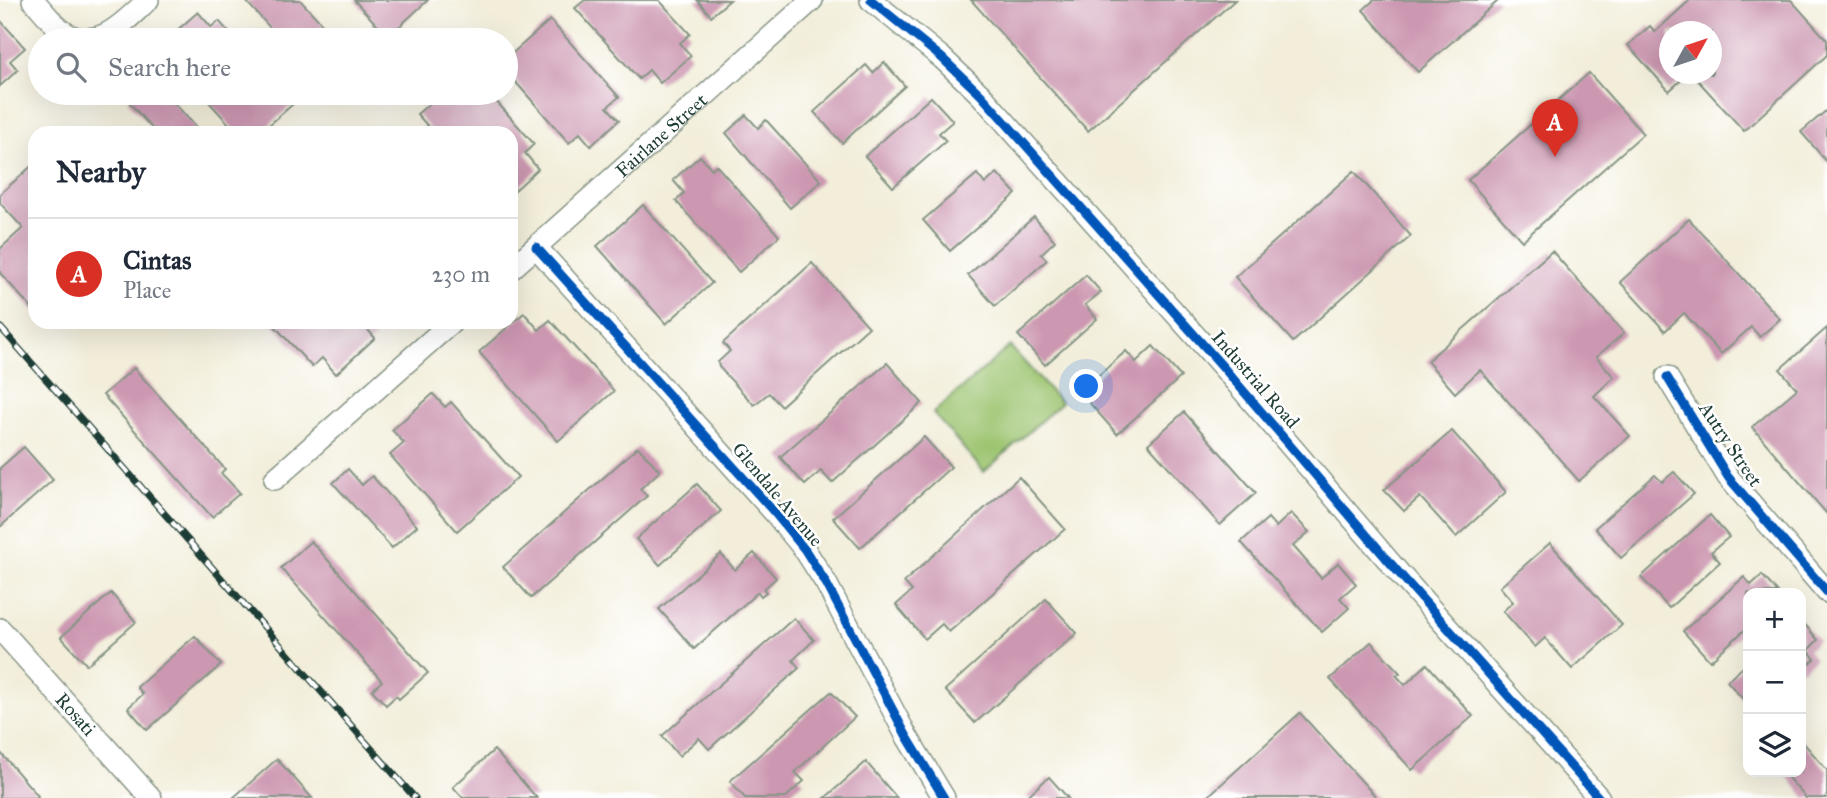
<!DOCTYPE html>
<meta charset="utf-8">
<style>
body{margin:0;font-family:"IM FELL Great Primer",serif;background:#f6f6f7;color:#1f2937}
.controls{position:absolute;right:21px;bottom:21px;display:grid;overflow:hidden;border-radius:14px;box-shadow:0 7px 28px #0002}
.controls button{width:63px;height:63px;display:grid;place-items:center;padding:0;border:0;border-bottom:2px solid #e0e1e3;background:#fff;color:#1f2937;font:35px sans-serif}
.compass{position:absolute;left:1659px;top:21px;width:63px;height:63px;border-radius:50%;background:#fff;box-shadow:0 7px 28px #0002;rotate:50deg}
.you{position:absolute;left:1087px;top:387px;width:24px;height:24px;margin:-18px;border:5px solid #fff;border-radius:50%;background:#1a73e8;box-shadow:0 0 0 10px #1a73e833}
.badge{display:grid;place-items:center;width:46px;height:46px;border-radius:50%;background:#d93025;color:#fff;font-size:23px;font-weight:700}
.pin{position:absolute;translate:-50% -58px;filter:drop-shadow(0 2px 4px #0008)}
.pin::after{content:'';position:absolute;top:37px;width:24px;height:21px;background:inherit;clip-path:polygon(0 0,100% 0,50% 100%)}
.list{margin:0;padding:0;list-style:none}
h2{display:flex;justify-content:space-between;align-items:center;height:91px;margin:0;padding:0 28px;font-size:30px}
h2 small{font-size:23px;font-weight:400;color:#747a83}
.list li{display:grid;grid-template-columns:46px 1fr auto;gap:21px;align-items:center;box-sizing:border-box;height:112px;padding:0 28px;border-top:2px solid #e0e1e3}
.list b{display:block;font-size:26px;white-space:nowrap}
.list p{margin:0;font-size:23px;white-space:nowrap;color:#747a83}
.list em{font-size:23px;font-style:normal;color:#747a83}
.icon{flex:none;width:38px;height:38px;fill:none;stroke:currentColor;stroke-width:2;stroke-linecap:round;stroke-linejoin:round}
.map{position:relative;flex:none;width:1827px;height:798px;overflow:hidden}
.search{position:absolute;background:#fff;box-shadow:0 7px 28px #0002;left:28px;top:28px;width:490px;height:77px;display:flex;align-items:center;gap:18px;box-sizing:border-box;padding:0 24px;border-radius:38px;color:#747a83;font-size:26px}
.panel{position:absolute;background:#fff;box-shadow:0 7px 28px #0002;left:28px;top:126px;width:490px;height:203px;border-radius:21px}
.map>svg:first-child{display:block}
</style>
<div class="map">
<svg width="1827" height="798" viewBox="0 0 1827 798">
<rect width="100%" height="100%" fill="#fff"/>
<filter id="ink" filterUnits="userSpaceOnUse"><feTurbulence type="fractalNoise" baseFrequency=".0143" numOctaves="2"/><feDisplacementMap in="SourceGraphic" scale="14" xChannelSelector="R" yChannelSelector="G"/><feConvolveMatrix kernelMatrix="1 2 1 2 8 2 1 2 1" color-interpolation-filters="sRGB"/></filter>
<filter id="wash" filterUnits="userSpaceOnUse"><feTurbulence type="fractalNoise" baseFrequency=".00686" numOctaves="4" result="noise"/><feDisplacementMap in="SourceGraphic" scale="28" xChannelSelector="R" yChannelSelector="G"/><feGaussianBlur stdDeviation="1.57" result="paint"/><feColorMatrix in="noise" values="0 0 0 0 0 0 0 0 0 0 0 0 0 0 0 0 0 1.4 0 .05"/><feComposite in="paint" operator="in"/></filter>
<g filter="url(#wash)">
<rect width="100%" height="100%" fill="#f2eeda"/>
<polygon fill="#9cc470" stroke="#5e8052" stroke-width="2" points="1010,346 1061,403 984,472 933,413"/>
<g id="blocks">
<g fill="#cc97b1">
<polygon points="245,0 300,0 337,40 281,40"/>
<polygon points="354,0 428,0 388,37"/>
<polygon points="585,0 659,0 690,34 680,43 691,56 660,83 649,70 639,79 575,8"/>
<polygon points="697,0 730,0 711,16"/>
<polygon points="971,0 1235,0 1088,131"/>
<polygon points="1374,0 1499,0 1418,72 1363,10"/>
<polygon points="1690,0 1791,0 1827,40 1827,55 1744,131 1692,74 1712,74 1712,32 1670,32 1670,74 1688,74 1669,91 1628,45 1650,26 1655,32"/>
<polygon points="198,12 211,27 219,21 236,40 166,40"/>
<polygon points="0,20 25,48 10,61 18,70 0,86"/>
<polygon points="550,20 619,97 607,107 619,120 591,146 580,133 569,143 506,71 506,59"/>
<polygon points="884,62 905,86 842,143 814,112 866,65 873,73"/>
<polygon points="1589,73 1643,134 1522,241 1468,180"/>
<polygon points="134,93 165,93 196,127 190,133 156,133 128,101 135,95"/>
<polygon points="201,93 283,93 293,104 260,133 237,133"/>
<polygon points="442,93 489,93 534,144 525,153 538,169 511,194 511,133 434,133 417,114"/>
<polygon points="931,97 953,121 939,133 946,141 893,187 865,156"/>
<polygon points="1827,110 1827,162 1801,132"/>
<polygon points="746,115 758,128 766,120 821,181 790,208 726,133"/>
<polygon points="700,156 712,169 716,165 779,236 739,272 676,201 684,193 673,180"/>
<polygon points="35,163 35,312 0,273 0,249 23,228 0,203 0,194"/>
<polygon points="1354,171 1411,236 1293,342 1235,277"/>
<polygon points="997,173 1016,194 950,251 923,220 977,174 985,184"/>
<polygon points="643,205 712,283 666,324 597,246"/>
<polygon points="1034,217 1055,241 1041,254 1047,260 995,306 968,275"/>
<polygon points="1689,219 1780,319 1760,337 1751,327 1721,354 1684,313 1665,331 1620,282"/>
<polygon points="1552,251 1624,333 1596,357 1614,377 1594,396 1630,436 1579,481 1480,370 1455,393 1427,361"/>
<polygon points="812,263 869,327 781,406 769,393 754,405 719,367 718,362 730,351 723,343"/>
<polygon points="1086,275 1101,292 1085,305 1097,319 1045,365 1018,335"/>
<polygon points="524,313 539,330 550,320 614,391 558,441 479,352"/>
<polygon points="271,322 361,322 375,338 336,374 322,358 312,367"/>
<polygon points="1827,328 1827,514 1752,427 1797,389 1780,369"/>
<polygon points="1153,346 1181,377 1117,434 1080,392 1126,351 1136,362"/>
<polygon points="887,363 922,403 832,483 821,471 805,485 780,457"/>
<polygon points="134,368 225,469 221,473 240,493 212,517 103,395"/>
<polygon points="433,394 445,407 451,402 518,477 457,531 390,455 404,443 392,430"/>
<polygon points="1184,412 1256,493 1220,525 1148,444"/>
<polygon points="1452,431 1506,492 1456,537 1420,497 1404,511 1384,490"/>
<polygon points="924,437 951,467 860,548 833,518"/>
<polygon points="24,447 53,480 0,527 0,468"/>
<polygon points="638,447 660,471 640,489 647,496 531,598 503,567"/>
<polygon points="348,469 362,485 372,476 417,526 392,548 333,483"/>
<polygon points="1674,472 1694,494 1621,558 1595,528 1655,475 1662,482"/>
<polygon points="1019,477 1065,529 949,632 942,624 925,639 896,605 912,591 904,582"/>
<polygon points="697,484 721,511 660,565 636,539"/>
<polygon points="1291,513 1309,532 1293,546 1321,578 1338,563 1356,584 1340,598 1349,608 1322,632 1241,542 1268,518 1276,527"/>
<polygon points="1710,515 1729,537 1711,552 1720,562 1669,608 1641,577"/>
<polygon points="311,541 428,673 399,699 396,696 386,705 372,690 382,681 281,568"/>
<polygon points="1550,543 1622,625 1572,669 1545,638 1535,647 1503,611 1513,602 1500,587"/>
<polygon points="754,553 776,578 764,589 766,592 761,596 758,592 694,649 659,609 721,554 735,570"/>
<polygon points="1762,575 1778,593 1748,593 1748,627 1710,661 1683,631 1744,577 1751,585"/>
<polygon points="111,593 136,622 87,665 61,637"/>
<polygon points="1046,599 1077,633 975,723 945,690"/>
<polygon points="794,618 814,640 793,660 799,668 709,749 699,738 679,756 662,736"/>
<polygon points="1801,620 1818,640 1808,650 1815,659 1801,671"/>
<polygon points="195,636 221,665 147,730 128,708 143,694 137,687"/>
<polygon points="1371,642 1400,673 1396,675 1405,685 1427,664 1473,716 1412,770 1330,679"/>
<polygon points="1748,663 1748,705 1727,681"/>
<polygon points="831,692 855,717 795,772 804,781 785,798 745,798 730,781"/>
<polygon points="1300,713 1377,798 1206,798"/>
<polygon points="1801,740 1827,770 1827,798 1806,798 1783,772 1801,772"/>
<polygon points="494,750 537,798 463,798 453,787"/>
<polygon points="0,752 38,796 36,798 0,798"/>
<polygon points="277,759 312,798 233,798"/>
<polygon points="866,762 897,798 825,798"/>
<polygon points="1049,777 1068,798 1025,798"/>
</g>
</g>
</g>
<g filter="url(#ink)">
<use href="#blocks" fill-opacity="0" stroke="#889687" stroke-width="2"/>
<g fill="none" stroke-linecap="round" stroke-linejoin="round">
<defs>
<g id="minor">
<path d="M33,0C43,10 52,24 64,32C97,54 125,21 148,0"/>
<polyline points="871,0 942,58 981,95 1223,367 1399,573 1599,798"/>
<polyline points="536,247 774,512 805,550 826,583 906,735 944,798"/>
<path id="s1" d="M511,269L812,0"/>
<polyline points="1667,377 1728,477 1827,592"/>
<polyline points="275,479 452,322"/>
<path id="s2" d="M0,629L151,798"/>
</g>
</defs>
<use href="#minor" stroke="#889687" stroke-width="24"/>
<use href="#minor" stroke="#fff" stroke-width="21"/>
<defs>
<polyline id="rail" points="0,327 415,798"/>
</defs>
<use href="#rail" stroke="#1f3d34" stroke-width="7"/>
<use href="#rail" stroke="#fff" stroke-width="4.5" stroke-dasharray="13" stroke-linecap="butt"/>
<defs>
<g id="cycleway">
<polyline points="871,0 942,58 981,95 1223,367 1399,573 1599,798"/>
<polyline points="536,247 774,512 805,550 826,583 906,735 944,798"/>
<polyline points="1667,377 1728,477 1827,592"/>
</g>
</defs>
<use href="#cycleway" stroke="#fff" stroke-width="13"/>
<use href="#cycleway" stroke="#0057b8" stroke-width="9"/>
</g>
</g>
<g text-anchor="middle" stroke-width="5" stroke-linejoin="round" paint-order="stroke">
<g font-size="19" fill="#1f3d34" stroke="#fff">
<text dy="7" stroke="none"><textPath href="#s1" startOffset="201">Fairlane Street</textPath></text>
<text transform="translate(1256 379) rotate(49)" y="7">Industrial Road</text>
<text transform="translate(1731 444) rotate(56)" y="7">Autry Street</text>
<text transform="translate(778 494) rotate(50)" y="7">Glendale Avenue</text>
<text dy="7" stroke="none"><textPath href="#s2" startOffset="114">Rosati</textPath></text>
</g>
</g>
</svg>
<div class="controls">
<button>+</button>
<button>−</button>
<button><svg class="icon" aria-label="layers" viewBox="0 0 24 24"><path d="M12 4l9 5-9 5-9-5zM3 14l9 5 9-5"/></svg></button>
</div>
<svg class="compass" viewBox="-18 -18 36 36"><path d="M0-13l5 13h-10z" fill="#e53935"/><path d="M0 13l5-13h-10z" fill="#747a83"/></svg>
<div class="you"></div>
<div class="pin badge" style="left:1555px;top:157px">A</div>
<div class="search"><svg class="icon" aria-label="search" viewBox="0 0 24 24"><circle cx="10" cy="10" r="6"/><path d="M15 15l6 6"/></svg>Search here</div>
<section class="panel">
<h2>Nearby<small></small></h2>
<ul class="list">
<li><span class="badge">A</span><div><b>Cintas</b><p>Place</p></div><em>230 m</em></li>
</ul>
</section>
</div>
